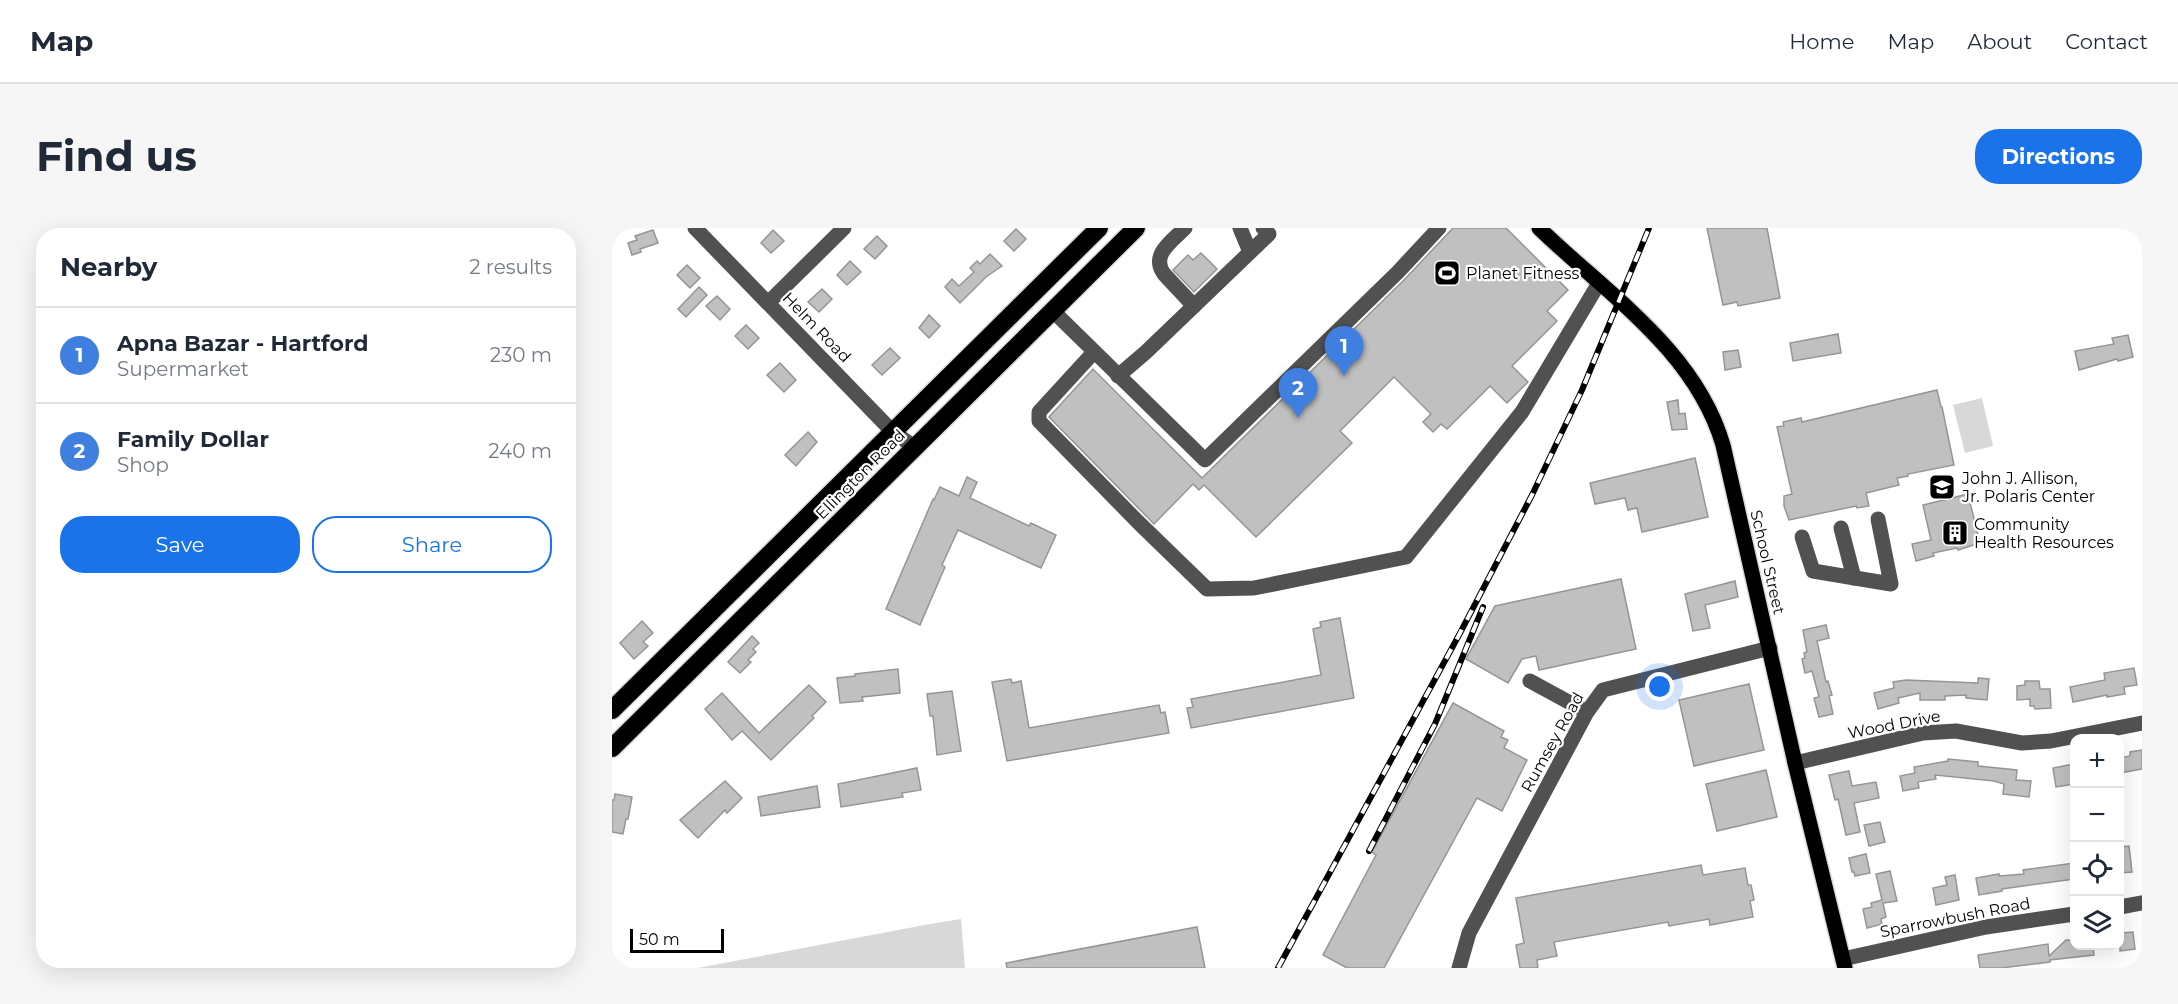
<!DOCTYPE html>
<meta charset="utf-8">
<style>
body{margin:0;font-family:Montserrat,sans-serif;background:#f6f6f7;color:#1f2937}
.controls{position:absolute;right:18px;bottom:18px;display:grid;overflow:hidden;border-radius:12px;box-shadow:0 6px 24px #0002}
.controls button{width:54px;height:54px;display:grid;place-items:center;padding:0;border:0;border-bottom:2px solid #e0e1e3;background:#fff;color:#1f2937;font:30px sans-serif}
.scale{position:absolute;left:18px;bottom:15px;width:94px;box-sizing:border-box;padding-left:6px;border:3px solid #000;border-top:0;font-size:16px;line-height:21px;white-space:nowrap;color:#000;-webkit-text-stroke:4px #fff;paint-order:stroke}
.you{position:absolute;left:1048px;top:459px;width:21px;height:21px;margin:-15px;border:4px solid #fff;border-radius:50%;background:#1a73e8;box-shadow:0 0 0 9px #1a73e833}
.badge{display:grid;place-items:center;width:39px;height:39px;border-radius:50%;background:#1a73e8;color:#fff;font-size:20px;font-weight:700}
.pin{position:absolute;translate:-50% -50px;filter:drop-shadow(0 2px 3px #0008)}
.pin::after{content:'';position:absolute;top:32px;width:21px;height:18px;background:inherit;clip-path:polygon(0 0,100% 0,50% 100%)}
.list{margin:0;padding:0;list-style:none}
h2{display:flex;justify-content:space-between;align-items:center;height:78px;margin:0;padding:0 24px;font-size:26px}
h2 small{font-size:20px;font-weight:400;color:#747a83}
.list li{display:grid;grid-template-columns:39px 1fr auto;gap:18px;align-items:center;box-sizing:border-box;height:96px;padding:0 24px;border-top:2px solid #e0e1e3}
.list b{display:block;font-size:22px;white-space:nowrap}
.list p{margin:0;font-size:20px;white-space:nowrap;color:#747a83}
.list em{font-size:20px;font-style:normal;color:#747a83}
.actions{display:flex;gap:12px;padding:18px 24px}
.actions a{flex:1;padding:14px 0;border:2px solid #1a73e8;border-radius:24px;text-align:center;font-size:21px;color:#1a73e8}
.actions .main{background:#1a73e8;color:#fff}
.icon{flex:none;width:33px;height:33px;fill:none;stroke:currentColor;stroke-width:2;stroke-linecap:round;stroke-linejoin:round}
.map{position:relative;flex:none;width:1530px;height:740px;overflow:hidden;border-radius:24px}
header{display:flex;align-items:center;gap:36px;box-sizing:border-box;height:84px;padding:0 30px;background:#fff;border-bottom:2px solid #e0e1e3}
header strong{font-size:28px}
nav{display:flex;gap:33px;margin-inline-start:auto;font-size:21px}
.intro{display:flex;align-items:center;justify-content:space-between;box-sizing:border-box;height:144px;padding:0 36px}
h1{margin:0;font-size:42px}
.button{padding:15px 27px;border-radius:24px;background:#1a73e8;color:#fff;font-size:21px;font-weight:700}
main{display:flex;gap:36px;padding:0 36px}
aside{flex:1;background:#fff;border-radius:24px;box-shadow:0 6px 24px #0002}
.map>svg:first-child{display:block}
</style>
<header>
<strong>Map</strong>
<nav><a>Home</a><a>Map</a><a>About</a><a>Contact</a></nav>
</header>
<div class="intro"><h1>Find us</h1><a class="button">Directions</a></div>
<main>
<aside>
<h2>Nearby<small>2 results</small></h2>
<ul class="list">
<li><span class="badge" style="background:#3f7fe0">1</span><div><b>Apna Bazar - Hartford</b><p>Supermarket</p></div><em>230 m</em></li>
<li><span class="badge" style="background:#3f7fe0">2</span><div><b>Family Dollar</b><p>Shop</p></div><em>240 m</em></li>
</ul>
<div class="actions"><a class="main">Save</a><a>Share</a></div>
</aside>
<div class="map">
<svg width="1530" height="740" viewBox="0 0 1530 740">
<rect width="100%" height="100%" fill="#fff"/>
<g fill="#d8d8d8">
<polygon points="1370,170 1381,218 1353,225 1341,177"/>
<polygon points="349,691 353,740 86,740 318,696"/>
</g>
<g fill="#c0c0c0" stroke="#959595" stroke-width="1.5">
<polygon points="841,0 894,0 956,62 935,83 945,93 900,138 916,154 895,175 878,158 835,201 829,196 821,204 811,194 819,186 782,149 728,203 740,215 644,309 592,257 587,262 581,256 542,296 437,189 481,141 590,250 793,51"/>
<polygon points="1095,0 1155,0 1168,70 1126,78 1125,74 1111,77"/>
<polygon points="404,1 414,11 402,23 392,13"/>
<polygon points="41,2 46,15 28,21 29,24 20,27 16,15 25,12 23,8"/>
<polygon points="161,2 172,13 159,25 149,15"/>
<polygon points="265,8 275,18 263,31 252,21"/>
<polygon points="589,25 605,41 582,64 561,42 576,27 581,32"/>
<polygon points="378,26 390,38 374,49 348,75 333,59 340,51 347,58 362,44 358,40 365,33 368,36"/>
<polygon points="238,33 249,44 235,57 225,47"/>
<polygon points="75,37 88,50 78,60 65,47"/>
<polygon points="87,59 95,67 74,89 66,81"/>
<polygon points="210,61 220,71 207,84 196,74"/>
<polygon points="105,68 118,81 108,92 94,78"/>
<polygon points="317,87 328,98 317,110 307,100"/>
<polygon points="134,97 147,110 136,121 123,108"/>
<polygon points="1226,106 1229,125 1181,133 1178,115"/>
<polygon points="1516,107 1521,129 1506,133 1505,131 1467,142 1463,123 1502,116 1500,110"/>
<polygon points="278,120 288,130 270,147 260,137"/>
<polygon points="1126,122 1129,139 1113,142 1111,124"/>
<polygon points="168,135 184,152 172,164 155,147"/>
<polygon points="1325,162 1329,179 1330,179 1342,237 1296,246 1296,248 1285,250 1287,257 1254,265 1257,278 1245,280 1244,278 1177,292 1172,278 1172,268 1180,266 1165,199 1172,198 1171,194 1189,190 1190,194"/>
<polygon points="1066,172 1067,186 1073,185 1075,201 1060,202 1055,174"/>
<polygon points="196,204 205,214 184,238 173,227"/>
<polygon points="1083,230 1096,289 1030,304 1025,280 1016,282 1013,270 983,276 978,255"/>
<polygon points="355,249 365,254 358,270 417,298 419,295 444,307 429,340 346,302 330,337 333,339 308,397 274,381 321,271 322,272 328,259 347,268"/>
<polygon points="1356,266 1368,315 1346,322 1345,320 1321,325 1322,328 1304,333 1300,316 1319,312 1311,277"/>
<polygon points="1009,351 1024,421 927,442 924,428 910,431 896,455 854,431 883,378"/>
<polygon points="1123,353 1126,369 1093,377 1098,400 1081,403 1073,366"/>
<polygon points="728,390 742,470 579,500 575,480 581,479 579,471 709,447 701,401 709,399 708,394"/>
<polygon points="30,393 41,405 31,414 36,418 22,431 8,415"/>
<polygon points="1214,397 1217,410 1205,413 1214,454 1216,453 1220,467 1217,468 1221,486 1207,489 1202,470 1207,469 1200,443 1193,445 1190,431 1193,430 1192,425 1195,424 1191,402"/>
<polygon points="140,408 147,415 141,421 144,424 136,432 139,434 128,445 116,434"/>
<polygon points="1522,440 1525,457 1512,459 1513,466 1495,469 1495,467 1461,474 1458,459 1493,452 1492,445"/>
<polygon points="286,441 288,465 250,469 251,473 228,475 225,450 243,448 243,446"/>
<polygon points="1366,450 1377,451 1375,472 1354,470 1354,467 1333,468 1333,472 1308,472 1308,465 1286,470 1287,475 1266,481 1262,465 1282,460 1281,454 1294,452 1366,455"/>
<polygon points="399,451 400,455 409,453 417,500 547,477 549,485 553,484 557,505 395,533 380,454"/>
<polygon points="1413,453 1427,453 1428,461 1438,461 1439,480 1423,481 1422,478 1418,478 1418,471 1405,472 1405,458 1413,457"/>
<polygon points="1137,456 1152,522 1082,538 1067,472"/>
<polygon points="197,457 214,474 200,488 202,490 159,532 130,503 120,512 93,481 110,465 147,505"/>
<polygon points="340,463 349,523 325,527 321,488 318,488 315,466"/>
<polygon points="841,475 892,503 889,509 896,512 892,520 915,532 890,583 865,570 772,740 735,740 711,727 764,627 760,624"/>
<polygon points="1530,522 1530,541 1508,545 1508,530 1518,528 1518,524"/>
<polygon points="1336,531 1366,534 1366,538 1405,542 1404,552 1419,553 1417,569 1391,566 1392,556 1382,553 1323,547 1324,551 1306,554 1307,560 1291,563 1288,548 1303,545 1302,539 1336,533"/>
<polygon points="1462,536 1462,556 1444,559 1441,540"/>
<polygon points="305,540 309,562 290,565 291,569 229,579 226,556"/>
<polygon points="1154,542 1165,589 1105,603 1094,556"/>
<polygon points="1237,543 1240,558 1264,554 1267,570 1242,575 1248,604 1234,607 1226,571 1223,572 1217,547"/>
<polygon points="113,553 130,570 115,585 113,582 86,610 68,592"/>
<polygon points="205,558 208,579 149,588 146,569"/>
<polygon points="3,566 20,569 16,591 14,591 11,606 0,604 0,572 2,572"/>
<polygon points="1268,594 1273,614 1257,618 1252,597"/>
<polygon points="1517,618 1520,644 1508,645 1508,619"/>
<polygon points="1254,626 1258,645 1243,648 1242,644 1240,644 1237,630"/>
<polygon points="1462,635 1462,651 1390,661 1390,663 1367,667 1364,650 1387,646 1387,648 1412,646 1411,642"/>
<polygon points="1089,637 1091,647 1133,640 1136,657 1139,657 1142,672 1138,673 1141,689 1098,697 1097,691 1057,698 1056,694 942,714 945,728 925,732 926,740 908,740 904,717 912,715 904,670"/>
<polygon points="1278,643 1285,673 1271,675 1274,689 1269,691 1270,696 1255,700 1251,681 1260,679 1259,675 1270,672 1264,646"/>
<polygon points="1343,647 1347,672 1324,677 1321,660 1335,657 1333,649"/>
<polygon points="585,699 593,740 395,740 394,735"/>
<polygon points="1521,704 1523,721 1508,723 1508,705"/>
<polygon points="1454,712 1462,712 1462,717 1481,717 1482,727 1438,732 1438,734 1389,740 1368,740 1366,727 1436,716 1437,728"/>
</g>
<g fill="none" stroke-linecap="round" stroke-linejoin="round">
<defs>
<path id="major" d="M927,0C995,66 1083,122 1111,217L1183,535L1233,740"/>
<g id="highway">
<polyline points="0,482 487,0"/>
<polyline points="0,520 524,0"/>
</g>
</defs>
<use href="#major" stroke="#dbdbdb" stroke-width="18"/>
<use href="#highway" stroke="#dbdbdb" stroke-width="21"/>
<g stroke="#515151" stroke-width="15">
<polyline points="83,0 278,201 303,220"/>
<path d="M573,0C560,13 538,27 552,46L582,78"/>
<polyline points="628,0 638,24"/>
<polyline points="156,75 232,0"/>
<polyline points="441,83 593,232 786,44 827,0"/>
<polyline points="482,124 427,184 427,193 526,294 595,361 642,360 794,329 910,184 987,55"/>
<polyline points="506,148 534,124 657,6 651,0"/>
<polyline points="1229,300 1242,350"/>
<polyline points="1190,309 1201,343 1279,356 1266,291"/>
<polyline points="918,453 975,484"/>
<polyline points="1183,535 1311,505 1344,503 1410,515 1439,513 1530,495"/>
<polyline points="1508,679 1530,675"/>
<polyline points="1231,731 1374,699 1462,686"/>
<polyline points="847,740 857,705 975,484 991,462 1158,420"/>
</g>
<use href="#major" stroke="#000" stroke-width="15"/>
<use href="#highway" stroke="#000" stroke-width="18"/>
<defs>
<g id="rail">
<polyline points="757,623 823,496 871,379"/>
<polyline points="666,740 847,407 920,267 970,162 1037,0"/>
</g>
</defs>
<use href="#rail" stroke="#000" stroke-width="6"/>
<use href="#rail" stroke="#fff" stroke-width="4" stroke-dasharray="11" stroke-linecap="butt"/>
</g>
<defs>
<symbol id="stadium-square" viewBox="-11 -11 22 22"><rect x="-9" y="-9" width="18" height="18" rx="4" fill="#000" stroke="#fff"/><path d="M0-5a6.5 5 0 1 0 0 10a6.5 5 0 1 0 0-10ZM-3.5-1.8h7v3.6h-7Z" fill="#fff"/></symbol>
<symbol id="school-square" viewBox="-11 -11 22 22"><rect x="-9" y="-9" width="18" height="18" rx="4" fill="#000" stroke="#fff"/><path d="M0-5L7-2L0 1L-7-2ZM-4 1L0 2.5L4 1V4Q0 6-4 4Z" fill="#fff"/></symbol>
<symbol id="building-square" viewBox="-11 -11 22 22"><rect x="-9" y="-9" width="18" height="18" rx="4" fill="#000" stroke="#fff"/><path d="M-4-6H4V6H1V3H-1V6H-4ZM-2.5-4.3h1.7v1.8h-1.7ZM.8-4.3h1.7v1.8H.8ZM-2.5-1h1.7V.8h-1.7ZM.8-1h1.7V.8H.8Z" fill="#fff"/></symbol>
</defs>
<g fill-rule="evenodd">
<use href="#stadium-square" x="820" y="30" width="30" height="30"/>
<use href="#school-square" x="1315" y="244" width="30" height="30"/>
<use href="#building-square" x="1328" y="290" width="30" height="30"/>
</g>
<g text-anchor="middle" stroke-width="4.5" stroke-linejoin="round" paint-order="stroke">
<g font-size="16" fill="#000" stroke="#fff" text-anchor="start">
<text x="854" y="51">Planet Fitness</text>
<text x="1350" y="256">John J. Allison,<tspan x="1350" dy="18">Jr. Polaris Center</tspan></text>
<text x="1362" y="302">Community<tspan x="1362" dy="18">Health Resources</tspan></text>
</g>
<g font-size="16" fill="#000" stroke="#fff">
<text transform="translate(205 99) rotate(46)" y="6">Helm Road</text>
<text transform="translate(248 246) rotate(-45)" y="6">Ellington Road</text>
<text transform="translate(1156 334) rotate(77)" y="6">School Street</text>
<text transform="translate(1282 496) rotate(-11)" y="6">Wood Drive</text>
<text transform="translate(940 514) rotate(-61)" y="6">Rumsey Road</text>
<text transform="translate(1343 689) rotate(-11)" y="6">Sparrowbush Road</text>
</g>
</g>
</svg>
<div class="controls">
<button>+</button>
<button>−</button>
<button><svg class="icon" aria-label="locate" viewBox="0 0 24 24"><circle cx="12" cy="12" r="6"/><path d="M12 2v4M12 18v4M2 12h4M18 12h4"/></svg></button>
<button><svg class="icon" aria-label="layers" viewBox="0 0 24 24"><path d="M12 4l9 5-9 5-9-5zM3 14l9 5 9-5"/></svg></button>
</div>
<div class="scale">50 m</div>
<div class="you"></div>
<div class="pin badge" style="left:732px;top:148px;background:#3f7fe0">1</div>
<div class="pin badge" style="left:686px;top:190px;background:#3f7fe0">2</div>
</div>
</main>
